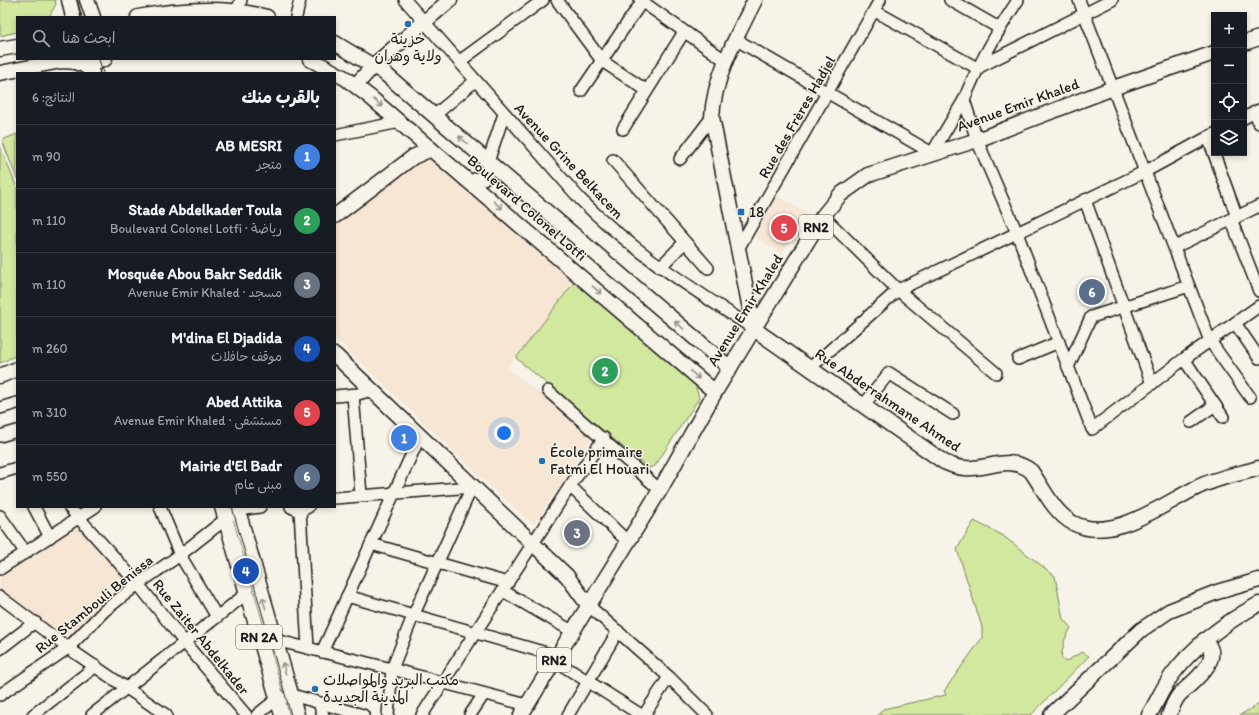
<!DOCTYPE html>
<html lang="ar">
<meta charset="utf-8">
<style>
body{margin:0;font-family:Itim,"Playpen Sans Arabic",sans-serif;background:#242831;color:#f1f3f6;direction:rtl}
.controls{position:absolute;right:12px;top:12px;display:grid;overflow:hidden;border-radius:0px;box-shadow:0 2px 6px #0003}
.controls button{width:36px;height:36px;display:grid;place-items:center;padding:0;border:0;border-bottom:1px solid #363941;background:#171b24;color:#f1f3f6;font:20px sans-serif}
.you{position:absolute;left:504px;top:433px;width:14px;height:14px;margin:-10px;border:3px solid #fff;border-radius:50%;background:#1a73e8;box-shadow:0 0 0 6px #1a73e833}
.badge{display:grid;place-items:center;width:26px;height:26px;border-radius:50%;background:#b45309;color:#fff;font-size:13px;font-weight:700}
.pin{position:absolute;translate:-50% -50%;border:2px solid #fff;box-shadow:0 1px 4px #0006}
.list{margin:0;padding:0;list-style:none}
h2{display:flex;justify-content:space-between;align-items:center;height:52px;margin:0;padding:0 16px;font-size:17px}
h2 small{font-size:13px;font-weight:400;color:#9ea1a6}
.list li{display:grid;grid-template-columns:26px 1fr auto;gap:12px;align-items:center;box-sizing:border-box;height:64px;padding:0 16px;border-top:1px solid #363941}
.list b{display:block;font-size:15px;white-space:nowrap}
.list p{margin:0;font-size:13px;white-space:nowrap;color:#9ea1a6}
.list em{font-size:13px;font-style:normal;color:#9ea1a6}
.icon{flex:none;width:22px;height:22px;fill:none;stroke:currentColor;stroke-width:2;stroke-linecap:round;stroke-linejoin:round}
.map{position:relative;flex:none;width:1259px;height:715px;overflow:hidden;direction:ltr}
.search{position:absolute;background:#171b24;box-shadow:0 2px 6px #0003;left:16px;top:16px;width:320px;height:44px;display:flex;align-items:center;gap:10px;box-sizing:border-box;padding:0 14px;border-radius:0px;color:#9ea1a6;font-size:15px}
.panel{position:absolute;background:#171b24;box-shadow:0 2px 6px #0003;left:16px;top:72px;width:320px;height:436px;border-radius:0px;direction:rtl}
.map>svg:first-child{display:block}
</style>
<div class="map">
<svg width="1259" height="715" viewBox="0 0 1259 715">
<rect width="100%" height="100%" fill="#f7f3e8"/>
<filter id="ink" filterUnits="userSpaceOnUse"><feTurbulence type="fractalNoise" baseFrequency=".025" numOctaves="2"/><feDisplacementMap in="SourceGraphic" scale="8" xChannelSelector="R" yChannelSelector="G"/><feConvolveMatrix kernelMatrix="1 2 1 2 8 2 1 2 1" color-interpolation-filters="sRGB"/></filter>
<g filter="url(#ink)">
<g fill="#f6e6d3">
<polygon points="432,159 575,281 507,368 593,436 534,525 490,486 335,338 335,225 420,162"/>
<polygon points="777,196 815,219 798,246 790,241 782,254 755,237"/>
<polygon points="78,518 138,584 68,648 0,597 0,569"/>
</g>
<g fill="#d1e89e" stroke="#76825d">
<polygon points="0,0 55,0 56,4 49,17 17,17 17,32 0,36"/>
<polygon points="17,134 17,179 2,140"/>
<polygon points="0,146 17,188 17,355 0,363"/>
<polygon points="575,281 695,384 699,398 655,466 648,468 516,358"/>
<polygon points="974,521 1002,535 1055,576 1063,619 1071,628 1065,639 1061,657 1065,662 1082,652 1089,656 1031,715 878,715 883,709 946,695 944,691 982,638 982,627 957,549"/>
<polygon points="1259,704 1259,715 1240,715"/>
</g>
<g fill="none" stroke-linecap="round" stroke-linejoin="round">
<defs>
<g id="minor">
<path d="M405,0L580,199C633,252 692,288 754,329"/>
<polyline points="557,0 602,61 646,90"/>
<polyline points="640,0 726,61"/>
<polyline points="950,0 999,28"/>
<path d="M1018,0C997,32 978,64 964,100L977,140L1017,233L1092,429L1184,359L1259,306"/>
<polyline points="1079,0 1210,341 1250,397"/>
<polyline points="237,11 241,0"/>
<polyline points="875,11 977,68 1112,0"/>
<polyline points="296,17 300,0"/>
<polyline points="735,39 932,153 964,100"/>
<polyline points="460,61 543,0"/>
<polyline points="581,91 643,0"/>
<polyline points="1255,112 1259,123"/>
<polyline points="435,115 475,81"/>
<polyline points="1244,118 1259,110"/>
<polyline points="623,129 684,32"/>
<polyline points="335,135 400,122"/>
<polyline points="1208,137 1237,217"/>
<polyline points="680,159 712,117"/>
<polyline points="613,160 708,268"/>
<polyline points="488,162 504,114"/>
<polyline points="1085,200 1152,384"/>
<polyline points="823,216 898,290 996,373"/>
<polyline points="1231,219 1259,291"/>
<polyline points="1175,247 1259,206"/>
<polyline points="738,249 880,0"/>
<polyline points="660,267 684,243"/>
<polyline points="1235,323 1259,358"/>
<polyline points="1018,359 1059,342"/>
<polyline points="1184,359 1223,417"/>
<polyline points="1068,367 1091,317 1189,286"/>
<polyline points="810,368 898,290 1146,171 1214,134"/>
<polyline points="548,391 660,490"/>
<polyline points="353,395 361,495"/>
<polyline points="335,396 358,394 372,390"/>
<polyline points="863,406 889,373 953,414"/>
<polyline points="0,408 17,403"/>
<polyline points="1191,422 1215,405"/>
<polyline points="0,436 17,431"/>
<polyline points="0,473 17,468"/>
<polyline points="570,486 628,542"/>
<polyline points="335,498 472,487 413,616 392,669 388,715"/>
<polyline points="34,507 50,537"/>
<polyline points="69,507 138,584 185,643 246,715"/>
<polyline points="160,507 180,555 217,617"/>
<polyline points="291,507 300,511 308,507"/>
<polyline points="300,511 308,648"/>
<polyline points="0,516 26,553"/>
<polyline points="371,544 508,583"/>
<polyline points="0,569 95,507"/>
<polyline points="503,591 572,631"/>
<polyline points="347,596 557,656"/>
<polyline points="0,597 68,648 166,715"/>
<polyline points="588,605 669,677 707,715"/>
<polyline points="275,640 392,669 527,705"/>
<polyline points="0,649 35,622"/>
<polyline points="322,652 420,436"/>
<polyline points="554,660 641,715"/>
<polyline points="0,695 68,648 104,611 138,584 180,555 237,510 260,507"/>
<polyline points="319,703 323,715"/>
<polyline points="33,715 96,666"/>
<polyline points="92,715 246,594"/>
<polyline points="257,715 277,699 292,695 363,715"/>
<polyline points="422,715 570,486 604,438"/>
<polyline points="470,715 484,694"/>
<polyline points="568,715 618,631"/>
<polyline points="644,715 669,677"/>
</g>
<g id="major">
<polyline points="69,0 73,17"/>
<polyline points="87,0 93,17"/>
<path d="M755,0C737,36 714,76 712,117L754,329L944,462C951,465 957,468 965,468C988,470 1010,454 1031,471C1043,488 1054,513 1073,523C1112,544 1164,503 1198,487C1216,478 1239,474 1259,468"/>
<path d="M138,17C181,9 224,6 267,17"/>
<polyline points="335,43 383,72 730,368"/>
<polyline points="1244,43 1259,38"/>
<polyline points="0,49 17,46"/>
<polyline points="310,59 345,78 370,97 715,392"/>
<polyline points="80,64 90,65 105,59"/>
<path d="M0,73L61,61C73,61 85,62 92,73"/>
<polyline points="356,85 374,65 450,0"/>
<polyline points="471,182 484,177 491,164"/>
<polyline points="335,216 413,157 431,149"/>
<polyline points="335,355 567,576 588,605"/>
<polyline points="0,376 17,369"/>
<polyline points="222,507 282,715"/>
<polyline points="237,507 297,715"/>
<polyline points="521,715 660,490 715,392 823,216 840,195 868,175 977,140 1113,88 1214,53"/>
<polyline points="1051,715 1141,630 1169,611 1217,592 1259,580"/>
<path d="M1149,715C1157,702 1163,687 1172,675C1195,644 1226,622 1259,604"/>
<path d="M1169,715C1172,708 1174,701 1179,695C1192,682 1226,659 1204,640"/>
</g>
</defs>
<use href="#minor" stroke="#1c1c1c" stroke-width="14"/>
<use href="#major" stroke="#1c1c1c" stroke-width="17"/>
<use href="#minor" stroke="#f7f3e8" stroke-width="11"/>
<use href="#major" stroke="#f7f3e8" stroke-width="14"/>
<g stroke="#1c1c1c" stroke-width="1">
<polyline points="77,0 82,17"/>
<polyline points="99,59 103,73"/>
<polyline points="232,507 291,715"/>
</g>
</g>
<defs><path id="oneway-shaft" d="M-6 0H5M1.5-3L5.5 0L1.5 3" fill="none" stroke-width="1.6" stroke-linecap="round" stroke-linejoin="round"/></defs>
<g stroke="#94928c">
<use href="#oneway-shaft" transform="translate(378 103) rotate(41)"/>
<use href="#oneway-shaft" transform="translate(463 140) rotate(-139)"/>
<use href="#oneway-shaft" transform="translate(498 205) rotate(41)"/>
<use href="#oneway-shaft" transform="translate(597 290) rotate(41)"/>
<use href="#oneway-shaft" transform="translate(679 325) rotate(-139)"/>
<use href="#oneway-shaft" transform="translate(695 375) rotate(41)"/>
<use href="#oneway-shaft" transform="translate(264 603) rotate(-106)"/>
<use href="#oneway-shaft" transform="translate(284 668) rotate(-106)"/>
</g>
</g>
<g fill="#1f6fb2" stroke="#f7f3e8" stroke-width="1.5">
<circle cx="408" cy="24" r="4"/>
<rect x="737" y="208" width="8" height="8" rx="2"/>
<circle cx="542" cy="461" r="4"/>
<circle cx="315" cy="689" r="4"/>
</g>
<g text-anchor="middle" stroke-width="3" stroke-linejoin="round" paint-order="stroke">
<g fill="#f7f3e8" stroke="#5e5c59" stroke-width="1">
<rect x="799" y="215" width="34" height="24" rx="3"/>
<rect x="236" y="625" width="46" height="24" rx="3"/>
<rect x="537" y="648" width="34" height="24" rx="3"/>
</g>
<g font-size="14" font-weight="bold" fill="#1c1c1c">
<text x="816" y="232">RN2</text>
<text x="259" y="642">RN 2A</text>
<text x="554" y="665">RN2</text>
</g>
<g font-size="15" fill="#1c1c1c" stroke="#f7f3e8" text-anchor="start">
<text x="408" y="44" text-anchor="middle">خزينة<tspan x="408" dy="17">ولاية وهران</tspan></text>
<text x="749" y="217">18</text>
<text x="550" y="457">École primaire<tspan x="550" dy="17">Fatmi El Houari</tspan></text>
<text x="323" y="685">مكتب البريد والمواصلات<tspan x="323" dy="17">المدينة الجديدة</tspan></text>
</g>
<g font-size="15" fill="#1c1c1c" stroke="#f7f3e8">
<text transform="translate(1018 105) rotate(-20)" y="5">Avenue Emir Khaled</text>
<text transform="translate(797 117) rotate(-60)" y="5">Rue des Frères Hadjel</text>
<text transform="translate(569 161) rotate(47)" y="5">Avenue Grine Belkacem</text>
<text transform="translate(527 208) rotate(41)" y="5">Boulevard Colonel Lotfi</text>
<text transform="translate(745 310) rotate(-58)" y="5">Avenue Emir Khaled</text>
<text transform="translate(888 400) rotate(34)" y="5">Rue Abderrahmane Ahmed</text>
<text transform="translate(94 604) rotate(-39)" y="5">Rue Stambouli Benïssa</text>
<text transform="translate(201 637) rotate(51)" y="5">Rue Zaiter Abdelkader</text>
</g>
</g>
</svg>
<div class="controls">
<button>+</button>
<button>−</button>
<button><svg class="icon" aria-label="locate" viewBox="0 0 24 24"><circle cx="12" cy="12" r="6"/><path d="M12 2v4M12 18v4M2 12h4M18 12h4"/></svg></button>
<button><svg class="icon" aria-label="layers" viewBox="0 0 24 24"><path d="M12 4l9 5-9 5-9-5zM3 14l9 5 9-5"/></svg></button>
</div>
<div class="you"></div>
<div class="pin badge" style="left:404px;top:438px;background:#3f7fe0">1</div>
<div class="pin badge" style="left:605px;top:371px;background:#2e9e5b">2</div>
<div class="pin badge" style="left:577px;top:533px;background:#6b7280">3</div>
<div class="pin badge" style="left:246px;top:571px;background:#1a4fb4">4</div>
<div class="pin badge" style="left:784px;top:228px;background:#e0444e">5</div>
<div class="pin badge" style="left:1092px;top:292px;background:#5c6f8a">6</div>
<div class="search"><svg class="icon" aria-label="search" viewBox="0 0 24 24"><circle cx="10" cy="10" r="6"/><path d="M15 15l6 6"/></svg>ابحث هنا</div>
<section class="panel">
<h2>بالقرب منك<small>النتائج: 6</small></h2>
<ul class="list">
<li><span class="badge" style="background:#3f7fe0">1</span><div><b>AB MESRI</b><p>متجر</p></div><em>90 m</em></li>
<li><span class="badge" style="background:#2e9e5b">2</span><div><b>Stade Abdelkader Toula</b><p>رياضة · Boulevard Colonel Lotfi</p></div><em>110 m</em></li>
<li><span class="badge" style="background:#6b7280">3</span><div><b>Mosquée Abou Bakr Seddik</b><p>مسجد · Avenue Emir Khaled</p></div><em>110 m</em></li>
<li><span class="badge" style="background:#1a4fb4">4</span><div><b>M'dina El Djadida</b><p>موقف حافلات</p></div><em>260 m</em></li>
<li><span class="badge" style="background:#e0444e">5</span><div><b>Abed Attika</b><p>مستشفى · Avenue Emir Khaled</p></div><em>310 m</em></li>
<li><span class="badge" style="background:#5c6f8a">6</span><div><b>Mairie d'El Badr</b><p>مبنى عام</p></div><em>550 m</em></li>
</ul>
</section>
</div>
